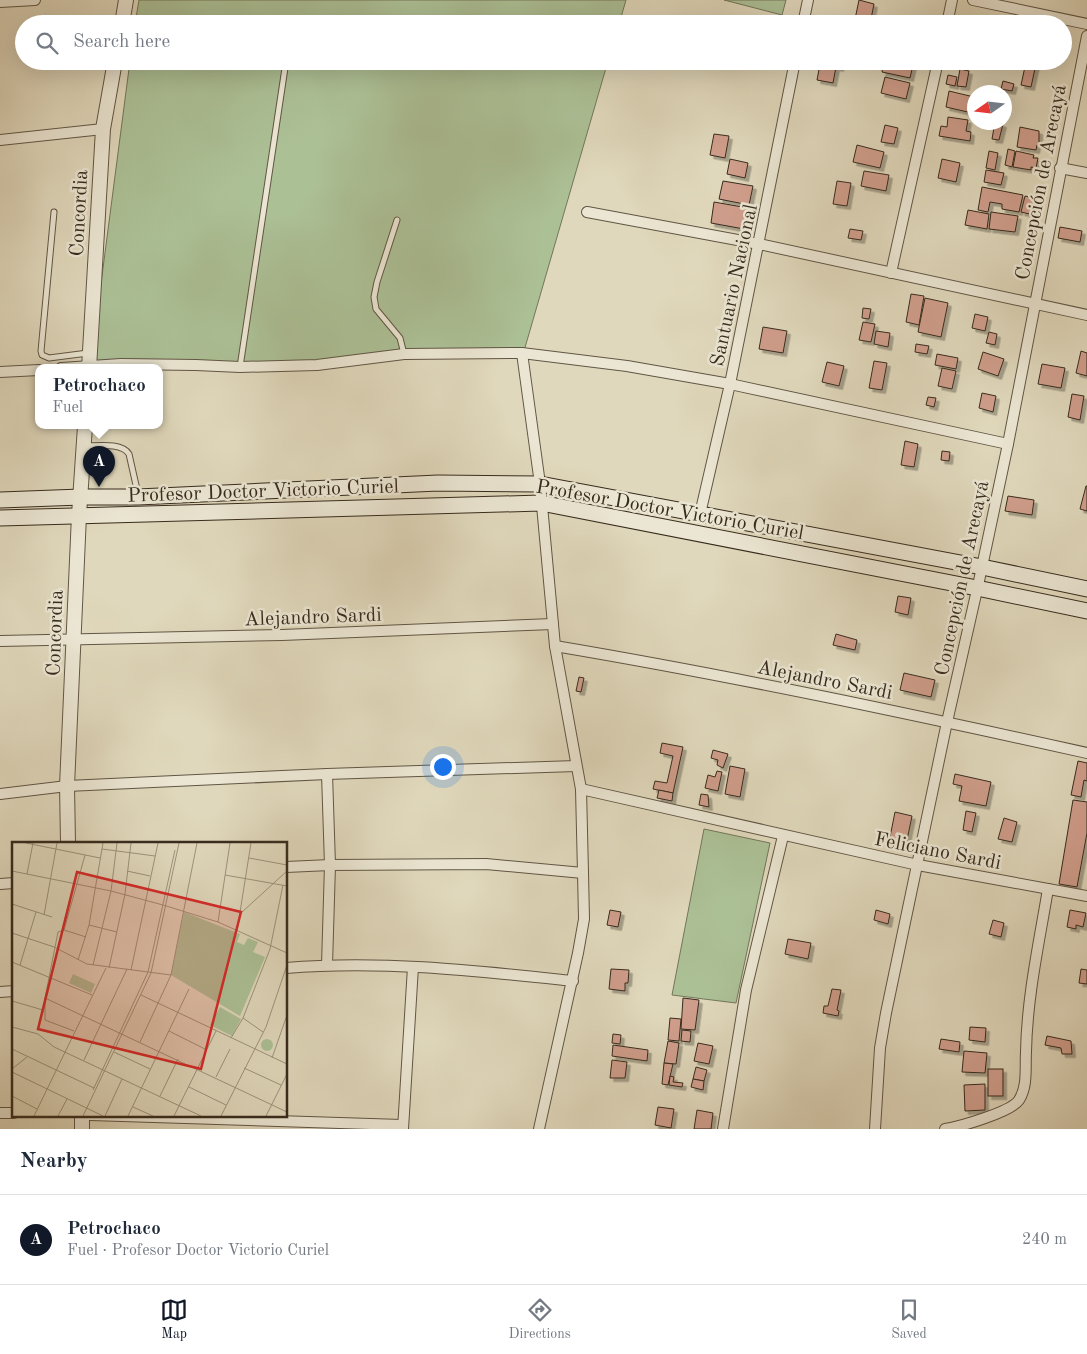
<!DOCTYPE html>
<meta charset="utf-8">
<style>
body{margin:0;font-family:"Old Standard TT",serif;background:#f2f2f3;color:#1f2937}
.compass{position:absolute;left:967px;top:85px;width:45px;height:45px;border-radius:50%;background:#fff;box-shadow:0 5px 20px #0002;rotate:256deg}
.you{position:absolute;left:442px;top:766px;width:18px;height:18px;margin:-12px;border:4px solid #fff;border-radius:50%;background:#1a73e8;box-shadow:0 0 0 8px #1a73e833}
.badge{display:grid;place-items:center;width:32px;height:32px;border-radius:50%;background:#111827;color:#fff;font-size:16px;font-weight:700}
.pin{position:absolute;translate:-50% -41px;filter:drop-shadow(0 1px 2px #0008)}
.pin::after{content:'';position:absolute;top:26px;width:18px;height:15px;background:inherit;clip-path:polygon(0 0,100% 0,50% 100%)}
.popup{position:absolute;left:35px;top:364px;width:128px;height:65px;box-sizing:border-box;display:grid;place-content:center;border-radius:10px;background:#fff;filter:drop-shadow(0 1px 4px #0005);font-size:16px;white-space:nowrap;color:#747a83}
.popup b{font-size:19px;color:#1f2937}
.popup::after{content:'';position:absolute;left:50%;top:100%;margin-left:-10px;border:10px solid transparent;border-top-color:#fff}
.list{margin:0;padding:0;list-style:none}
h2{display:flex;justify-content:space-between;align-items:center;height:65px;margin:0;padding:0 20px;font-size:21px}
h2 small{font-size:16px;font-weight:400;color:#747a83}
.list li{display:grid;grid-template-columns:32px 1fr auto;gap:15px;align-items:center;box-sizing:border-box;height:90px;padding:0 20px;border-top:1px solid #e0e1e3}
.list b{display:block;font-size:19px;white-space:nowrap}
.list p{margin:0;font-size:16px;white-space:nowrap;color:#747a83}
.list em{font-size:16px;font-style:normal;color:#747a83}
.icon{flex:none;width:28px;height:28px;fill:none;stroke:currentColor;stroke-width:2;stroke-linecap:round;stroke-linejoin:round}
.map{position:relative;flex:none;width:1087px;height:1129px;overflow:hidden}
.search{position:absolute;background:#fff;box-shadow:0 5px 20px #0002;left:15px;right:15px;top:15px;height:55px;display:flex;align-items:center;gap:12px;box-sizing:border-box;padding:0 18px;border-radius:28px;color:#747a83;font-size:19px}
.sheet{height:155px;background:#fff}
nav{display:flex;justify-content:space-around;align-items:center;box-sizing:border-box;height:70px;border-top:1px solid #e0e1e3;background:#fff;font-size:14px;color:#747a83}
nav a{display:grid;justify-items:center;gap:2px}
nav .on{color:#111827}
.map>svg:first-child{display:block}
</style>
<div class="map">
<svg width="1087" height="1129" viewBox="0 0 1087 1129">
<defs>
<filter id="shadow"><feDropShadow dx="3.5" dy="3.5" stdDeviation="0" flood-color="#0004"/></filter>
</defs>
<rect width="100%" height="100%" fill="#e0d8bc"/>
<filter id="stains"><feTurbulence type="fractalNoise" baseFrequency=".004" numOctaves="4"/><feColorMatrix values="0 0 0 0 .2 0 0 0 0 .09 0 0 0 0 .02 0 0 0 .5 -.17"/></filter>
<radialGradient id="worn" r=".72"><stop offset=".6" stop-color="#630" stop-opacity="0"/><stop offset="1" stop-color="#630" stop-opacity=".3"/></radialGradient>
<g fill="#acc096" stroke="#72765a">
<polygon points="139,0 626,0 619,24 135,24"/>
<polygon points="724,0 786,0 782,15"/>
<polygon points="130,61 608,61 524,351 318,362 90,368"/>
<polygon points="704,829 770,843 736,1003 672,995"/>
</g>
<g fill="#d09e8c" stroke="#372b1d" filter="url(#shadow)">
<polygon points="859,0 874,4 870,24 854,24"/>
<polygon points="816,61 841,61 840,68 816,63"/>
<polygon points="884,61 914,61 910,78 882,72"/>
<polygon points="1026,62 1036,64 1031,87 1021,85"/>
<polygon points="820,64 836,67 833,83 817,80"/>
<polygon points="960,69 969,71 966,87 957,86"/>
<polygon points="948,75 957,77 955,86 946,84"/>
<polygon points="885,77 910,83 906,99 881,93"/>
<polygon points="1003,81 1014,84 1012,91 1001,89"/>
<polygon points="949,91 974,97 972,113 946,107"/>
<polygon points="948,117 968,120 966,131 971,132 970,141 939,136 941,126 947,127"/>
<polygon points="995,122 1003,124 999,140 992,139"/>
<polygon points="885,125 898,128 894,144 881,142"/>
<polygon points="1020,127 1039,131 1039,145 1037,145 1036,150 1017,147"/>
<polygon points="714,134 729,136 725,158 710,155"/>
<polygon points="857,145 884,152 880,168 853,162"/>
<polygon points="1008,149 1015,151 1012,167 1005,165"/>
<polygon points="989,151 998,153 995,170 986,168"/>
<polygon points="1016,151 1034,155 1033,158 1038,158 1036,168 1031,167 1031,170 1013,167"/>
<polygon points="730,159 748,163 745,178 727,174"/>
<polygon points="942,159 960,163 956,182 938,178"/>
<polygon points="986,170 1004,173 1001,185 984,182"/>
<polygon points="864,171 889,175 886,191 861,186"/>
<polygon points="723,181 753,186 749,205 719,199"/>
<polygon points="837,181 851,183 847,206 833,204"/>
<polygon points="982,187 1023,195 1019,212 1002,209 1002,204 990,202 988,212 978,210"/>
<polygon points="1025,196 1038,199 1034,215 1021,212"/>
<polygon points="714,202 748,208 744,229 711,223"/>
<polygon points="968,210 989,214 987,229 965,225"/>
<polygon points="991,212 1018,216 1015,232 989,229"/>
<polygon points="1060,227 1082,231 1080,242 1058,238"/>
<polygon points="850,229 863,231 861,240 848,238"/>
<polygon points="911,294 924,296 919,325 906,322"/>
<polygon points="925,298 948,303 941,337 918,332"/>
<polygon points="863,308 871,309 869,319 862,318"/>
<polygon points="975,314 988,317 985,331 972,328"/>
<polygon points="863,322 875,324 871,342 859,340"/>
<polygon points="763,327 787,331 783,353 759,349"/>
<polygon points="876,331 890,333 888,347 874,344"/>
<polygon points="989,332 997,334 995,345 986,343"/>
<polygon points="916,344 929,346 927,354 915,352"/>
<polygon points="1081,351 1087,353 1087,376 1076,373"/>
<polygon points="983,352 1004,359 998,376 978,369"/>
<polygon points="937,354 958,358 956,369 935,365"/>
<polygon points="874,361 887,363 882,390 869,388"/>
<polygon points="827,362 844,366 839,386 822,382"/>
<polygon points="1042,364 1065,368 1061,388 1038,384"/>
<polygon points="942,368 956,371 952,389 938,386"/>
<polygon points="982,393 996,396 993,412 979,408"/>
<polygon points="1072,394 1084,396 1080,420 1068,417"/>
<polygon points="928,397 936,398 934,407 926,405"/>
<polygon points="905,441 918,444 914,467 901,465"/>
<polygon points="942,451 950,452 949,461 941,460"/>
<polygon points="1086,486 1087,486 1087,511 1080,509"/>
<polygon points="1008,496 1034,500 1032,515 1005,511"/>
<polygon points="898,596 911,598 908,615 895,612"/>
<polygon points="836,634 857,640 855,650 833,645"/>
<polygon points="904,673 935,680 931,697 900,690"/>
<polygon points="579,677 584,678 581,692 576,691"/>
<polygon points="662,743 683,747 673,793 653,789 655,781 667,783 673,756 660,753"/>
<polygon points="713,750 728,754 723,768 717,765 718,760 711,758"/>
<polygon points="1078,761 1087,763 1087,781 1084,780 1081,797 1071,795"/>
<polygon points="730,766 745,769 740,797 725,794"/>
<polygon points="717,771 722,772 718,791 705,788 708,775 715,777"/>
<polygon points="955,774 991,782 986,806 959,801 962,786 953,784"/>
<polygon points="659,790 673,793 672,801 657,798"/>
<polygon points="701,794 708,795 709,807 699,805"/>
<polygon points="1073,800 1087,802 1087,833 1077,887 1059,884"/>
<polygon points="966,811 976,813 972,832 963,830"/>
<polygon points="895,812 912,816 906,845 889,842"/>
<polygon points="1004,818 1017,822 1012,842 998,839"/>
<polygon points="610,910 621,912 618,927 607,925"/>
<polygon points="876,910 890,914 888,924 874,920"/>
<polygon points="1070,910 1086,913 1083,927 1076,925 1076,929 1067,927"/>
<polygon points="993,920 1004,923 1001,937 989,934"/>
<polygon points="788,939 811,943 808,959 785,954"/>
<polygon points="611,969 629,970 628,983 625,983 625,991 609,989"/>
<polygon points="1081,969 1087,970 1087,984 1079,983"/>
<polygon points="832,989 841,990 837,1010 839,1011 838,1016 823,1013 824,1006 828,1006"/>
<polygon points="683,998 699,1000 695,1030 681,1029"/>
<polygon points="670,1018 681,1019 679,1041 668,1040"/>
<polygon points="970,1027 986,1028 985,1042 969,1040"/>
<polygon points="682,1030 691,1031 690,1042 681,1041"/>
<polygon points="613,1034 621,1035 620,1044 612,1043"/>
<polygon points="1047,1036 1071,1041 1072,1054 1062,1054 1061,1048 1045,1045"/>
<polygon points="941,1039 960,1042 959,1052 939,1049"/>
<polygon points="668,1041 679,1043 676,1064 664,1063"/>
<polygon points="698,1043 713,1046 709,1064 694,1061"/>
<polygon points="613,1045 648,1050 647,1061 612,1056"/>
<polygon points="964,1051 987,1053 985,1073 962,1072"/>
<polygon points="612,1060 627,1062 625,1078 610,1078"/>
<polygon points="664,1063 673,1064 668,1085 662,1084"/>
<polygon points="696,1067 707,1070 704,1081 693,1079"/>
<rect x="988" y="1069" width="15" height="27"/>
<polygon points="670,1076 674,1077 673,1082 683,1083 682,1087 669,1085"/>
<polygon points="693,1079 704,1081 703,1090 691,1087"/>
<polygon points="985,1084 985,1110 965,1111 964,1085"/>
<polygon points="658,1107 674,1109 671,1128 655,1125"/>
<polygon points="697,1110 713,1113 711,1129 694,1129"/>
</g>
<g fill="none" stroke-linecap="round" stroke-linejoin="round">
<defs>
<g id="service">
<polyline points="54,212 41,351 42,355 49,358 88,353"/>
<polyline points="397,220 377,282 374,297 376,309 400,338 404,354"/>
<polyline points="240,367 285,68"/>
<path d="M84,446C97,446 122,442 129,454L138,494"/>
</g>
<g id="minor">
<polyline points="973,0 1087,24"/>
<polyline points="0,2 35,0"/>
<polyline points="803,24 808,0"/>
<polyline points="947,24 952,0"/>
<polyline points="0,140 103,129"/>
<polyline points="1060,168 1087,173"/>
<polyline points="587,212 759,244 1087,315"/>
<polyline points="891,273 938,61"/>
<polyline points="522,353 540,484 555,646 581,789 583,873 584,919 578,953 539,1129"/>
<polyline points="61,368 121,364 196,365 240,367 317,365 404,354 522,353 627,366 730,384 1008,444"/>
<polyline points="0,372 39,370"/>
<polyline points="700,514 730,384 795,61"/>
<polyline points="0,641 282,635 553,624"/>
<path d="M555,646C733,676 911,714 1087,753"/>
<polyline points="581,789 918,865 1087,896"/>
<polyline points="0,794 67,786 327,774 576,766"/>
<polyline points="286,867 330,865 486,864 583,873"/>
<polyline points="0,884 14,883"/>
<polyline points="327,965 330,865 327,774"/>
<path d="M286,968C382,960 478,971 573,981"/>
<polyline points="0,992 14,991"/>
<polyline points="0,1113 14,1113"/>
<polyline points="90,1115 402,1125"/>
<polyline points="403,1129 413,967"/>
<polyline points="723,1129 746,990 783,836"/>
<polyline points="875,1129 880,1048 886,1013 947,722 979,581 1008,444 1087,36"/>
<path d="M945,1129C959,1127 1011,1112 1019,1100C1028,1086 1025,1067 1026,1052C1027,997 1039,943 1048,889"/>
</g>
<g id="tertiary">
<polyline points="122,24 126,0"/>
<polyline points="89,368 103,129 115,61"/>
<polyline points="68,843 67,786 79,515 85,426"/>
<polyline points="82,1115 82,1129"/>
</g>
<g id="secondary">
<polyline points="0,500 81,497 138,497 438,483 540,484 982,567 1087,589"/>
<polyline points="0,518 541,503 977,588 1087,611"/>
</g>
</defs>
<use href="#service" stroke="#615645" stroke-width="7"/>
<use href="#minor" stroke="#615645" stroke-width="12"/>
<use href="#tertiary" stroke="#615645" stroke-width="16"/>
<use href="#secondary" stroke="#372b1d" stroke-width="17"/>
<use href="#service" stroke="#ebe6d3" stroke-width="5"/>
<use href="#minor" stroke="#ebe6d3" stroke-width="10"/>
<use href="#tertiary" stroke="#ebe6d3" stroke-width="14"/>
<use href="#secondary" stroke="#ebe6d3" stroke-width="15"/>
</g>
<g text-anchor="middle" stroke-width="5" stroke-linejoin="round" paint-order="stroke">
<g font-size="20" fill="#372b1d" stroke="#ebe6d3">
<text transform="translate(1040 182) rotate(-79)" y="7">Concepción de Arecayá</text>
<text transform="translate(78 213) rotate(-87)" y="7">Concordia</text>
<text transform="translate(733 285) rotate(-78)" y="7">Santuario Nacional</text>
<text transform="translate(263 490) rotate(-2)" y="7">Profesor Doctor Victorio Curiel</text>
<text transform="translate(670 509) rotate(10)" y="7">Profesor Doctor Victorio Curiel</text>
<text transform="translate(961 578) rotate(-78)" y="7">Concepción de Arecayá</text>
<text transform="translate(313 616) rotate(-2)" y="7">Alejandro Sardi</text>
<text transform="translate(54 633) rotate(-88)" y="7">Concordia</text>
<text transform="translate(825 679) rotate(11)" y="7">Alejandro Sardi</text>
<text transform="translate(938 850) rotate(11)" y="7">Feliciano Sardi</text>
</g>
</g>
<g transform="translate(12 842)">
<rect width="275" height="275" fill="#e0d8bc"/>
<path d="M172,70L228,92L225,100L232,103L236,96L246,100L241,110L253,115L228,174L159,133ZM61,132L83,142L79,151L57,141ZM208,165L229,177L220,194L198,183ZM249 203a6 6 0 1 1 12 0a6 6 0 1 1-12 0Z" fill="#acc096"/>
<path fill="none" stroke="#9c937c" stroke-width="1" d="M14,1L88,16M90,7L143,14M237,16L275,23M0,29L99,49L151,63L206,80L275,111M115,29L138,34M15,32L21,1M213,33L275,44M0,62L40,75M229,71L275,29M32,73L45,1M206,80L218,1M77,83L105,90M52,88L73,13M225,89L239,1M0,91L42,105L75,122L159,133M66,118L77,83L91,1M0,120L80,153M8,123L24,70M81,123L99,49L105,1M97,126L113,52L119,1M119,128L146,1M129,153L275,222M33,156L275,270M0,159L31,168M0,185L26,192L42,205L189,274M62,189L33,178V156L46,90L52,88L74,95M157,189L195,208M251,190L231,176L258,107L271,43M219,196L231,176M128,200L159,133L185,1M0,207L82,246M102,210L138,227M260,216L275,173M72,218L115,127M232,226L269,243M0,227L15,215M0,230L91,274M204,235L218,207M177,245L214,263M81,248L136,130L163,8M0,254L25,267M148,254L166,217M121,265L141,274M22,274L94,126M46,274L55,257M71,274L139,131L167,1M93,274L110,237M116,274L177,147M162,274L204,189M209,274L254,185L275,123M254,274L275,232"/>
<path fill="#d62828" fill-opacity="0.15" stroke="#d62828" stroke-width="2.5" d="M65,30L229,70L189,227L26,187Z"/>
<rect width="275" height="275" fill="none" stroke="#372b1d" stroke-width="2.5"/>
</g>
<rect width="100%" height="100%" filter="url(#stains)"/>
<rect width="100%" height="100%" fill="url(#worn)"/>
</svg>
<svg class="compass" viewBox="-18 -18 36 36"><path d="M0-13l5 13h-10z" fill="#e53935"/><path d="M0 13l5-13h-10z" fill="#747a83"/></svg>
<div class="you"></div>
<div class="pin badge" style="left:99px;top:487px">A</div>
<div class="popup"><b>Petrochaco</b>Fuel</div>
<div class="search"><svg class="icon" aria-label="search" viewBox="0 0 24 24"><circle cx="10" cy="10" r="6"/><path d="M15 15l6 6"/></svg>Search here</div>
</div>
<section class="sheet">
<h2>Nearby<small></small></h2>
<ul class="list">
<li><span class="badge">A</span><div><b>Petrochaco</b><p>Fuel · Profesor Doctor Victorio Curiel</p></div><em>240 m</em></li>
</ul>
</section>
<nav>
<a class="on"><svg class="icon" aria-label="map" viewBox="0 0 24 24"><path d="M3 6l6-2 6 2 6-2v14l-6 2-6-2-6 2zM9 4v14M15 6v14"/></svg>Map</a>
<a><svg class="icon" aria-label="directions" viewBox="0 0 24 24"><path d="M12 3l9 9-9 9-9-9zM9 14v-3h6M13 9l2 2-2 2"/></svg>Directions</a>
<a><svg class="icon" aria-label="saved" viewBox="0 0 24 24"><path d="M7 4h10v16l-5-4-5 4z"/></svg>Saved</a>
</nav>
